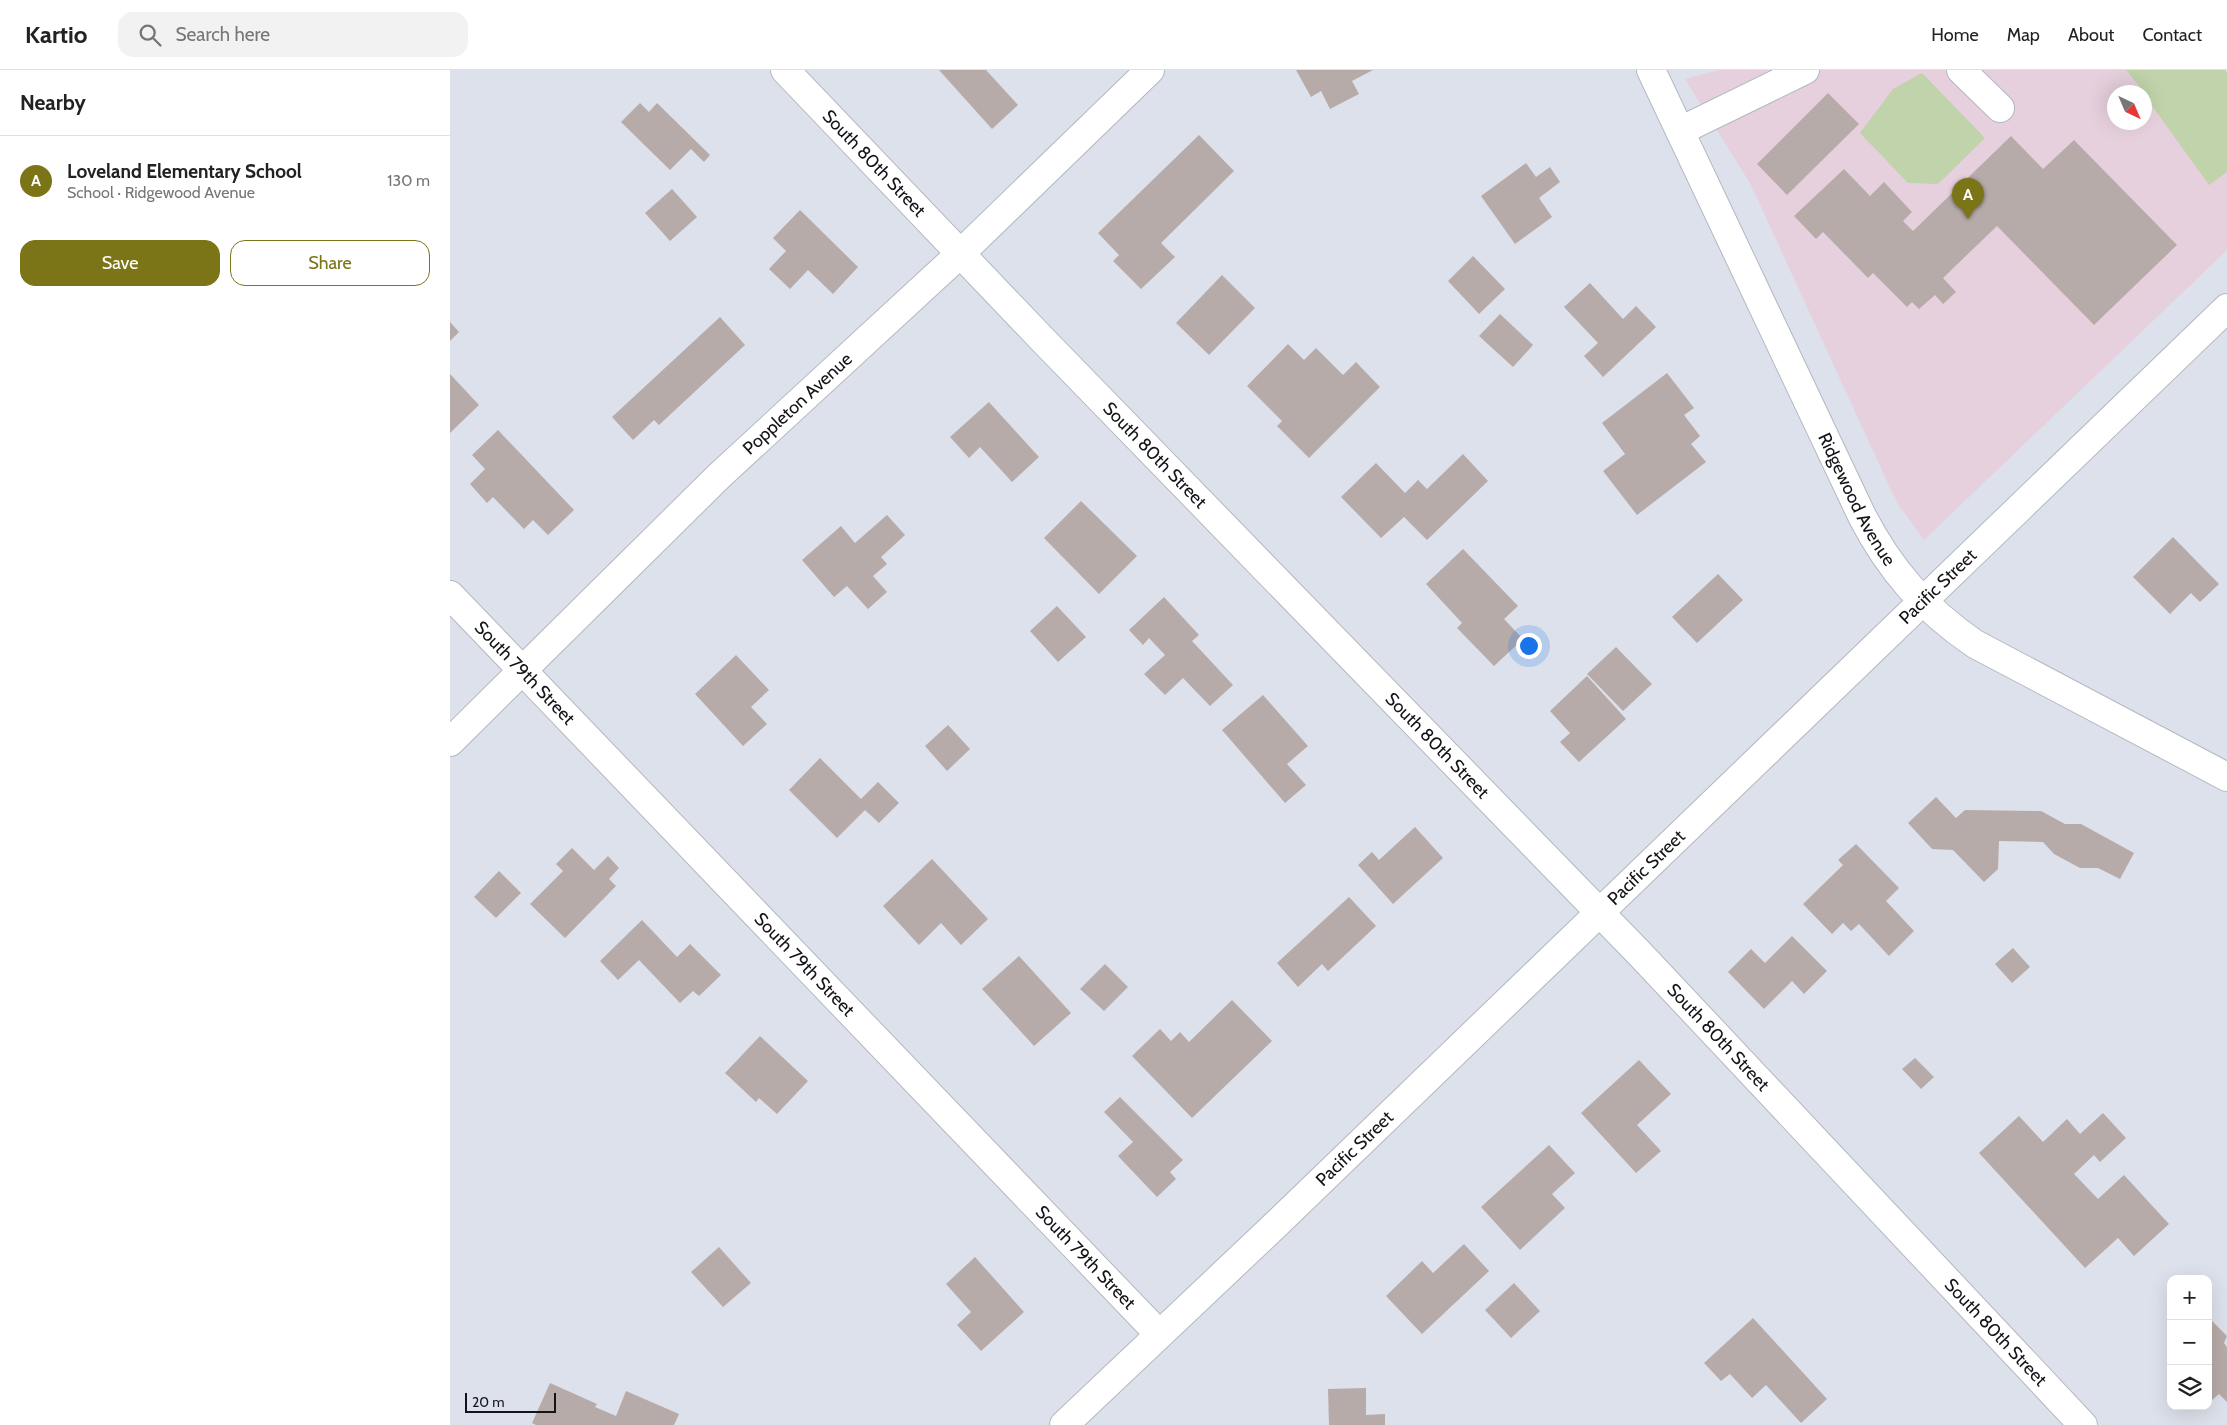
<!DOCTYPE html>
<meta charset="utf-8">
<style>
body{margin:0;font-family:Cabin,sans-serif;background:#f2f2f2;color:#222}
.controls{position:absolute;right:15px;bottom:15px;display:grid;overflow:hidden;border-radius:10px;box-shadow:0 5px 20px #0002}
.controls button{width:45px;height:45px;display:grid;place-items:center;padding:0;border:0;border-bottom:1px solid #e0e0e0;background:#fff;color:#222;font:25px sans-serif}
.compass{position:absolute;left:1657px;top:15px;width:45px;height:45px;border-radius:50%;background:#fff;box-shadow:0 5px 20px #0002;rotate:136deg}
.scale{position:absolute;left:15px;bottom:12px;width:91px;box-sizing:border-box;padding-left:5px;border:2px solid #131418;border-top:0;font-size:14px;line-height:18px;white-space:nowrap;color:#131418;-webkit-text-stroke:4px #dce1eb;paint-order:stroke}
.you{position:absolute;left:1078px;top:575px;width:18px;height:18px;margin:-12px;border:4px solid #fff;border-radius:50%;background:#1a73e8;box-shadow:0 0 0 8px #1a73e833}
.badge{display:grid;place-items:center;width:32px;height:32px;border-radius:50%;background:#7c7518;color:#fff;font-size:16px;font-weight:700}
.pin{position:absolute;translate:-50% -41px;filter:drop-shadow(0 1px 2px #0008)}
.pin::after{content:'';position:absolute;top:26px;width:18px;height:15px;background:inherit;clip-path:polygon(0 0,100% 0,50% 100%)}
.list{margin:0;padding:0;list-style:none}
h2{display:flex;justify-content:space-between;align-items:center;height:65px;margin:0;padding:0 20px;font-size:21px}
h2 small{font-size:16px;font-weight:400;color:#767676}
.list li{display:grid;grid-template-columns:32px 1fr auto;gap:15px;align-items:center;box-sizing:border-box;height:90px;padding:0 20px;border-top:1px solid #e0e0e0}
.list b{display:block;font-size:19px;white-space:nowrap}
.list p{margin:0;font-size:16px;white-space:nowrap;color:#767676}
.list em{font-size:16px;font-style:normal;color:#767676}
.actions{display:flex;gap:10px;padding:15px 20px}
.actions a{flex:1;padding:11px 0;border:1px solid #7c7518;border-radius:15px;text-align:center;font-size:18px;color:#7c7518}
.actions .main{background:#7c7518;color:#fff}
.icon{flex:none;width:28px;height:28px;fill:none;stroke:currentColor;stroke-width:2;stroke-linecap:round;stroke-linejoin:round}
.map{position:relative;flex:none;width:1777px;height:1355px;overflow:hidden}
header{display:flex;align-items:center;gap:30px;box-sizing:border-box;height:70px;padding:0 25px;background:#fff;border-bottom:1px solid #e0e0e0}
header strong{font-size:24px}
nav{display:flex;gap:28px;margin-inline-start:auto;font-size:18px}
.search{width:350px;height:45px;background:#f2f2f2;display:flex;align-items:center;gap:12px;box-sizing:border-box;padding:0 18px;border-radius:15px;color:#767676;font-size:19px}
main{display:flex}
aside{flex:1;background:#fff}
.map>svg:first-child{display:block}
</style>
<header>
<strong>Kartio</strong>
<div class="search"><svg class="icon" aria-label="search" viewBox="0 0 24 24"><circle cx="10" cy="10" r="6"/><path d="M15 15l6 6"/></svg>Search here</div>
<nav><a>Home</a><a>Map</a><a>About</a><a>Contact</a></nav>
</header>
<main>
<aside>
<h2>Nearby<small></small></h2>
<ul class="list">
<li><span class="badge">A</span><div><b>Loveland Elementary School</b><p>School · Ridgewood Avenue</p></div><em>130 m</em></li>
</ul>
<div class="actions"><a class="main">Save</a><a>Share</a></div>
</aside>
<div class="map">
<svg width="1777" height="1355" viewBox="0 0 1777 1355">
<rect width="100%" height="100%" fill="#dce1eb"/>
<path fill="#e6d0dd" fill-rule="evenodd" d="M1269,0H1777V180L1474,470L1447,433L1300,113L1235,9ZM1664,22H1694V52H1664Z"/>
<g fill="#c0d3aa">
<polygon points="1676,0 1775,0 1777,3 1777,102 1759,115 1695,26 1694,22"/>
<polygon points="1472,3 1535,68 1488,114 1458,113 1410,63 1443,19"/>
</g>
<g fill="#b7aba9">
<polygon points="489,0 536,0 568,35 542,59"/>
<polygon points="846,0 923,0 902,11 909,24 880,39 871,21 861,27"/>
<polygon points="1378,23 1409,54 1337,125 1307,94"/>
<polygon points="190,33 199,42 207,33 260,85 254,92 241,79 220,100 171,52"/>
<polygon points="749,65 784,101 711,173 725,187 691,219 663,191 669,185 648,163"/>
<polygon points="1561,66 1593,99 1624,70 1727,175 1644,255 1547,156 1493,208 1506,222 1493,234 1485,225 1469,239 1462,232 1457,237 1423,203 1418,208 1373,162 1366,169 1344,146 1394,99 1420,126 1434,112 1462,142 1453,151 1463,161"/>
<polygon points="1076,93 1086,107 1100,97 1110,112 1089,128 1102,147 1065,174 1031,126"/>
<polygon points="222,119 247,147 220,171 195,143"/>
<polygon points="350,140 408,197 383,224 358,200 340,219 319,199 336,181 323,168"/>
<polygon points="1023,186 1055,219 1029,244 998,211"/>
<polygon points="772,205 805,238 759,285 726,253"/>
<polygon points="1140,213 1173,249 1186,236 1206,257 1153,307 1134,286 1148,273 1114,237"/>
<polygon points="1050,244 1083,275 1063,297 1029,266"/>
<polygon points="270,247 295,275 209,355 204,350 183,370 162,347"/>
<polygon points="0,252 9,262 0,271"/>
<polygon points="838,274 854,290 866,278 893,305 906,292 930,317 859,388 827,356 832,351 797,316"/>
<polygon points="1217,303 1244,338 1234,345 1250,366 1241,374 1256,392 1187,445 1153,401 1175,384 1152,353"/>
<polygon points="0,304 29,335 0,363"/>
<polygon points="539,332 589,387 562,412 530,377 519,388 500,367"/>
<polygon points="48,360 124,440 98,465 83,450 74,459 43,427 37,433 20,414 35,399 22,385"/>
<polygon points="1013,384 1038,411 977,470 954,447 931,468 891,427 926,393 955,423 968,410 977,419"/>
<polygon points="631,431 687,486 649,524 594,468"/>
<polygon points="437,445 455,465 431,487 437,494 423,506 437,522 418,539 397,516 384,527 352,490 391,456 405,473"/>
<polygon points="1723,467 1769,514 1750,532 1741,523 1720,544 1683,507"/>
<polygon points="1013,479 1068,536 1054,549 1073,569 1044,596 1007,558 1012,553 976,514"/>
<polygon points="1268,504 1293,530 1247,573 1222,547"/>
<polygon points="714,527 749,565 742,571 783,615 760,636 733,608 715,625 694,604 715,585 699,568 693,575 679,560"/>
<polygon points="607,536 636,567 608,592 580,561"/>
<polygon points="1166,577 1202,614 1173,641 1137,604"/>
<polygon points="286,585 319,620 301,637 317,654 293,676 245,624"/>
<polygon points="1137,606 1176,649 1129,692 1110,672 1120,663 1100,641"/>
<polygon points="813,625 858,676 837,694 856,715 835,733 772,660"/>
<polygon points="498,655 520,679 497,701 475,676"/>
<polygon points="370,688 411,729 428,712 449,733 429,753 415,740 387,768 339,720"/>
<polygon points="1486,727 1506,748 1515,740 1591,741 1615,754 1631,754 1684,783 1670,809 1648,798 1630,798 1604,784 1593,772 1549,771 1548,799 1534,812 1503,780 1482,779 1458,753"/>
<polygon points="965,757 993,788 943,834 908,795 922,782 929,790"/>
<polygon points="1406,774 1449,818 1436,831 1464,861 1439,886 1409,854 1401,861 1393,853 1382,864 1353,834 1393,795 1388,790"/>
<polygon points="122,778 144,800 158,786 169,798 159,809 166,816 115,868 80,834 113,801 106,794"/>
<polygon points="482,789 538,849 511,875 491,853 469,875 433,836"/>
<polygon points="49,801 71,823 46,848 24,827"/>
<polygon points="899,827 926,856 878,901 872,894 848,917 827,893"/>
<polygon points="192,850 227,887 240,874 271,905 249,926 243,921 230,933 189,890 168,910 150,891"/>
<polygon points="1342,866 1377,901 1354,924 1342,911 1314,939 1278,902 1301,879 1315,893"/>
<polygon points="1563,878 1580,897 1562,913 1545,894"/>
<polygon points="569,886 621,943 584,976 532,919"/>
<polygon points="655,894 678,917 654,941 630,919"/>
<polygon points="782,930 822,971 742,1048 682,986 710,959 721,971 730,962 739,972"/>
<polygon points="310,966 358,1011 327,1044 309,1028 306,1032 275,1003"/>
<polygon points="1465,988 1484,1007 1471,1019 1452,999"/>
<polygon points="1189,990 1221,1024 1187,1055 1211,1081 1186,1103 1131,1043"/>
<polygon points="670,1027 733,1090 720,1102 726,1109 707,1127 668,1086 683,1072 654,1042"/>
<polygon points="1653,1043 1676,1068 1650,1092 1644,1085 1624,1104 1648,1129 1674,1105 1719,1154 1684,1186 1668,1168 1635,1198 1529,1083 1569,1046 1593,1072 1617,1049 1630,1064"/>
<polygon points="1099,1075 1125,1103 1102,1124 1115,1138 1070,1180 1031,1137"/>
<polygon points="1014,1174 1039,1201 972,1264 936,1226 972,1191 983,1203"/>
<polygon points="269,1177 301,1213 273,1237 241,1202"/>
<polygon points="525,1187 574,1242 531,1281 507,1255 521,1242 496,1214"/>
<polygon points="1064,1213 1090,1241 1061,1268 1035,1240"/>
<polygon points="1758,1247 1777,1266 1774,1273 1777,1277 1777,1332 1769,1324 1761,1331 1758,1328"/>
<polygon points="1303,1248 1377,1329 1351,1353 1316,1315 1302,1328 1280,1304 1271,1311 1254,1293"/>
<polygon points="100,1313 147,1334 145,1337 166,1346 176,1321 229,1344 224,1355 86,1355 82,1353"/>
<polygon points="916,1318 916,1345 935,1344 935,1355 879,1355 878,1319"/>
</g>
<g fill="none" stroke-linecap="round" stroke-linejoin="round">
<defs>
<g id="minor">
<path id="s1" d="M335,0L591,268L1190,884L1633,1355"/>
<path id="s2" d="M1201,0L1412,446C1440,500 1474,539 1525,574L1777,707"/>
<polyline points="1511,0 1550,38"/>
<polyline points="1230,61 1355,0"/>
<path id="s3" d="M0,525L709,1264"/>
<path id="s4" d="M0,672L269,406L511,183L700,0"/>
</g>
<g id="major">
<path id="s5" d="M614,1355L818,1162L1777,238"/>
</g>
</defs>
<use href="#minor" stroke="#b3b8c1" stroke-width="30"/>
<use href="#major" stroke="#b3b8c1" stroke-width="30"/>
<use href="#minor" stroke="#fff" stroke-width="28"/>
<use href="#major" stroke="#fff" stroke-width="28"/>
</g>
<g text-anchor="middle" stroke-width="4.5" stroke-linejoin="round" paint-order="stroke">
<g font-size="18" fill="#131418" stroke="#dce1eb">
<text dy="6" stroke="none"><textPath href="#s1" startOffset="129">South 80th Street</textPath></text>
<text dy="6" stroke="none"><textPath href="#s4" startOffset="485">Poppleton Avenue</textPath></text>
<text dy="6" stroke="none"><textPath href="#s1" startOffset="534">South 80th Street</textPath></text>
<text dy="6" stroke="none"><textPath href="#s2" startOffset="476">Ridgewood Avenue</textPath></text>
<text dy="6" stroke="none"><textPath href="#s5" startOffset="1211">Pacific Street</textPath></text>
<text dy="6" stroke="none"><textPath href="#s3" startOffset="108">South 79th Street</textPath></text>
<text dy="6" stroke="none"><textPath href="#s1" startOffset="939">South 80th Street</textPath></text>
<text dy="6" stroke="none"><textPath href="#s5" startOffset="806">Pacific Street</textPath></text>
<text dy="6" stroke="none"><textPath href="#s3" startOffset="512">South 79th Street</textPath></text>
<text dy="6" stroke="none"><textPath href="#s1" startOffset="1344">South 80th Street</textPath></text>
<text dy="6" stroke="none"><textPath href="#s5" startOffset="401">Pacific Street</textPath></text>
<text dy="6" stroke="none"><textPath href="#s3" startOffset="918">South 79th Street</textPath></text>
<text dy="6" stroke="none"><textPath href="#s1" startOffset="1749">South 80th Street</textPath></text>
</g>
</g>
</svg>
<div class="controls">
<button>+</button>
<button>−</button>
<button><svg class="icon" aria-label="layers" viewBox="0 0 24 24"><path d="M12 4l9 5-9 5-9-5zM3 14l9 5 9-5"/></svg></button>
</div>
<svg class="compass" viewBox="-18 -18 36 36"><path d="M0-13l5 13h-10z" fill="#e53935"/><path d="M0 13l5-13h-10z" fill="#767676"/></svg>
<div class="scale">20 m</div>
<div class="you"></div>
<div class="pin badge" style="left:1518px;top:149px">A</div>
</div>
</main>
